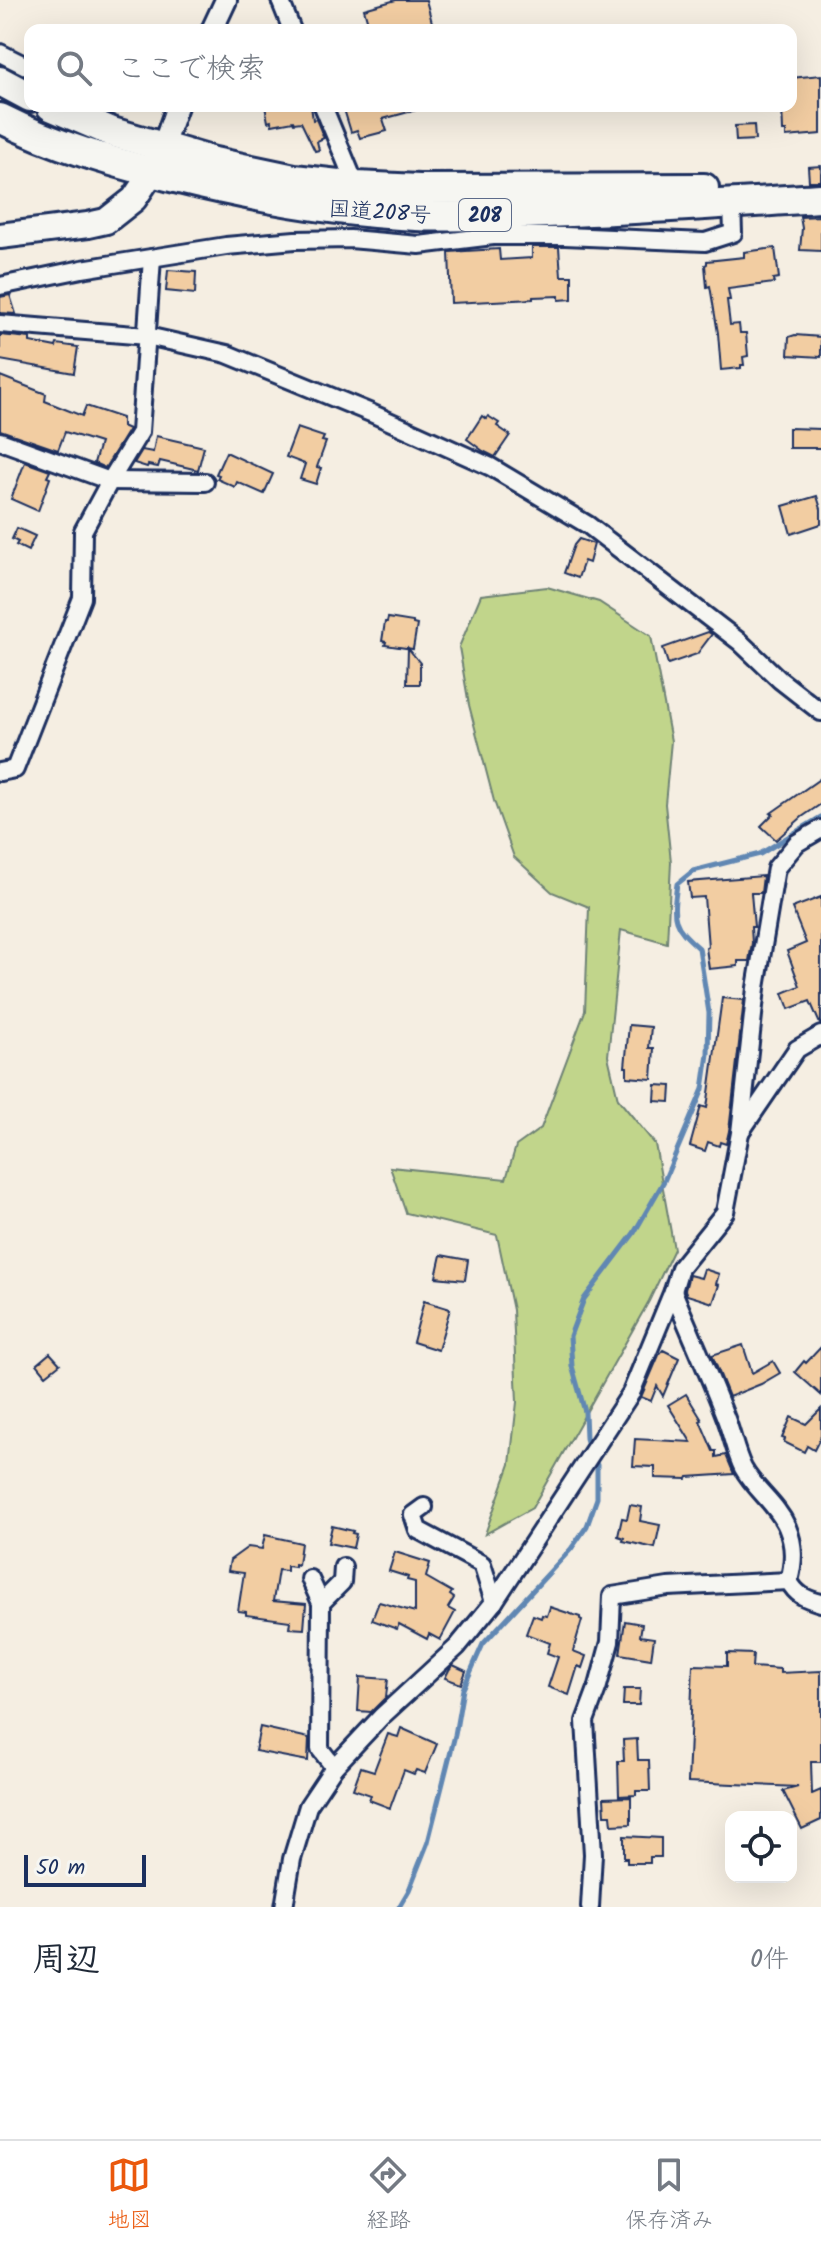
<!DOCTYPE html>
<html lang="ja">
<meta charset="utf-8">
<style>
body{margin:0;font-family:Kalam,"Klee One",sans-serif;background:#f2f2f3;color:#1f2937}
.controls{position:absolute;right:24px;bottom:24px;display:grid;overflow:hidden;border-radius:16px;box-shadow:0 8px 32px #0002}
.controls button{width:72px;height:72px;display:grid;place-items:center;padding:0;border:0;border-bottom:2px solid #e0e1e3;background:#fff;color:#1f2937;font:40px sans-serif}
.scale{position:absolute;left:24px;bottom:20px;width:122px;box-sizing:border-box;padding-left:8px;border:4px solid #1b2f5e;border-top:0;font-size:22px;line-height:28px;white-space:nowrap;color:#1b2f5e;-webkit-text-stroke:6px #f6f6f2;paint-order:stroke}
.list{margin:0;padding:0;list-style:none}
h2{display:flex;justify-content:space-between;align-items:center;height:104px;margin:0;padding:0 32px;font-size:34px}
h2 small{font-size:26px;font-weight:400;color:#747a83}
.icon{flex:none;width:44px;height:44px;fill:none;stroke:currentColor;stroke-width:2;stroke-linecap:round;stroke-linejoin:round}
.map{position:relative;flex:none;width:821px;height:1907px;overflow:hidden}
.search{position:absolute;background:#fff;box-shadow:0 8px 32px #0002;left:24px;right:24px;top:24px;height:88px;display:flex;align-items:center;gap:20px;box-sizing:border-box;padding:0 28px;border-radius:16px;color:#747a83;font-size:30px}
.sheet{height:232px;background:#fff}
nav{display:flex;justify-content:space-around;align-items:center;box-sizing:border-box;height:112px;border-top:2px solid #e0e1e3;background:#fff;font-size:22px;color:#747a83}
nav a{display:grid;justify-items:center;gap:4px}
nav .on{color:#ea580c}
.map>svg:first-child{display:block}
</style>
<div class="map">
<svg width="821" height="1907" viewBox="0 0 821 1907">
<rect width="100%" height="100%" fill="#f5eee2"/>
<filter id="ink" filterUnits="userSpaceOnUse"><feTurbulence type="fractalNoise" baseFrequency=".0125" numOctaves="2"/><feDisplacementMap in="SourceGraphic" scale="16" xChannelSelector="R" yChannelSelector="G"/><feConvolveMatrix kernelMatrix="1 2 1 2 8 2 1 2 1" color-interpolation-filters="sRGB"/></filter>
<g filter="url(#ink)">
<polygon fill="#c1d58b" stroke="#6e8274" stroke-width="2" points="547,587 599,602 651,636 671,741 665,804 671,862 667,943 621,930 608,1056 618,1099 655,1144 674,1249 649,1301 532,1508 485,1534 510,1464 517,1402 513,1310 497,1235 406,1213 390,1167 506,1179 516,1146 541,1128 585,1011 589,907 552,892 514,857 494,801 469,705 459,647 481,595"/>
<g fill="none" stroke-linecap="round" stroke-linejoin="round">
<g stroke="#6187b3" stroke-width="5">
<path d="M589,1449L586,1438L585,1412L572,1366L570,1336L584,1299L634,1233L664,1181L703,1089L708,1054L709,1013L699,948C672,925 672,919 677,884L693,871L760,854L821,817"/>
<polyline points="399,1907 409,1890 428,1842 455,1735 463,1689 483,1644 571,1549 587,1526 597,1498 597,1465 593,1458"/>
</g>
</g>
<g fill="#f2cda2" stroke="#1b2f5e" stroke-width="2">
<polygon points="396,0 426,0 434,30 374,30 373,22 368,23 364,9"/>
<polygon points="821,75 821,134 786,137 786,131 783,131 782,106 791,106 791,78"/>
<polygon points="265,106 311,106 313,120 316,119 324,138 317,141 319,150 315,151 301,122 294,123 293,121 272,125 271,121 268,122"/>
<polygon points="343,106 415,106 416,110 383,119 387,131 360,138 357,130 351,132"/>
<polygon points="754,125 755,140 736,141 735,126"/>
<polygon points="821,166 821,181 809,181 808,167"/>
<polygon points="821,216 821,251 800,250 802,228 800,217"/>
<polygon points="532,247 559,247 561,276 572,276 572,299 559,300 559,296 533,297 533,299 451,303 449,252 499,249 500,260 532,258"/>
<polygon points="775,248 779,278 773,279 774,283 728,289 730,300 727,300 730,325 739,324 740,333 746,333 748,356 743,357 744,365 741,365 741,368 721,370 718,333 710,286 707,287 705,265 707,264 707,261 744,257 744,252"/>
<polygon points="168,270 196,272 195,294 166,291"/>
<polygon points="10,295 16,314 0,313 0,297"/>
<polygon points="0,335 30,338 30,342 56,347 57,344 78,347 74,373 0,360"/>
<polygon points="795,335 821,337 821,357 788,355 789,337"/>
<polygon points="0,376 46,394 45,401 82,416 86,406 122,418 122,426 129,429 105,468 94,463 100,443 65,432 58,450 0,430"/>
<polygon points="482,416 486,419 488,416 499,423 497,426 510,435 495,457 483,451 467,439"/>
<polygon points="297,428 324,437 322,441 326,442 317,467 321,468 316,484 300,479 305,464 286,457"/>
<polygon points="789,428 821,429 821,448 789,448"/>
<polygon points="156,436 204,447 198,470 160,461 158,467 148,465 147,467 134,463 142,450 153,452"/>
<polygon points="226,452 273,474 264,494 237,482 235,487 217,479 219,475 216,474"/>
<polygon points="25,462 50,471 47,477 50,478 38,511 11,499"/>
<polygon points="817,496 821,509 821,524 791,534 783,506"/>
<polygon points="17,528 35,536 28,551 16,545 18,542 12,539"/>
<polygon points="579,539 594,544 589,563 584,561 578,578 564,573 574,545"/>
<polygon points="388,618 413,622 413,624 417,625 413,649 385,645 386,642 382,641 385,622 387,622"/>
<polygon points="708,632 712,634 697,654 668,664 663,648"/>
<polygon points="408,648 420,663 420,684 407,684"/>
<polygon points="821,778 821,804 802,817 776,840 761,826 773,814 771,813"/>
<polygon points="763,876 761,893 751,893 754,927 751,927 752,943 749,961 738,961 738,966 709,969 706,948 708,947 704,897 690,898 688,882"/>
<polygon points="821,897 821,1024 820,1024 810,1001 789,1009 783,993 800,986 787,951 806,943 792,908"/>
<polygon points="722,998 744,1000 729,1131 726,1144 720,1142 719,1146 708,1142 705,1151 690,1146 701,1106 707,1108"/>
<polygon points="629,1025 651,1027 649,1048 654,1048 652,1079 627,1077 627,1067 625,1067"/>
<polygon points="656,1085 671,1086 670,1102 655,1101"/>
<polygon points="441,1255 468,1260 465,1280 436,1277"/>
<polygon points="704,1269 719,1274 716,1284 719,1285 713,1303 687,1295 685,1290 689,1275 701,1278"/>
<polygon points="424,1301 450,1309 438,1350 413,1342"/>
<polygon points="743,1345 752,1373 773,1361 780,1373 761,1384 729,1397 712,1355"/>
<polygon points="821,1347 821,1395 795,1372 804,1361 806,1363"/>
<polygon points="663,1350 679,1358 663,1396 657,1386 651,1401 641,1397 659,1355"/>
<polygon points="50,1353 60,1364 46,1375 37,1364"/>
<polygon points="686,1394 702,1420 700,1421 713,1451 716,1451 716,1457 726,1455 734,1474 688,1477 687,1479 655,1478 655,1467 633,1466 635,1439 691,1442 668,1405"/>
<polygon points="821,1409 821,1436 814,1450 807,1446 804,1452 784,1442 785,1439 782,1438 791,1417 806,1424"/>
<polygon points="630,1505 642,1507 640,1521 660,1525 655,1548 623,1541 624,1538 618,1536 622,1518 627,1519"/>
<polygon points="332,1526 353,1531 352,1533 356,1534 353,1548 328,1543"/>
<polygon points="265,1535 301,1543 298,1565 295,1564 295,1567 287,1566 287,1571 278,1570 273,1601 306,1604 304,1629 289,1628 290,1621 246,1615 246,1612 238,1611 244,1573 228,1571 230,1560 248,1547 262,1549"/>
<polygon points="395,1552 430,1563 426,1577 452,1592 450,1595 454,1598 448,1608 455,1612 440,1640 429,1634 427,1639 399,1624 397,1629 372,1620 379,1602 415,1612 415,1582 407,1580 408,1577 389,1571"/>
<polygon points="550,1607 580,1617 580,1619 582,1620 573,1651 586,1656 582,1668 578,1666 569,1695 548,1687 558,1657 547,1653 550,1643 526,1634 533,1615 541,1618 542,1615 547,1616"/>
<polygon points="625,1621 642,1624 640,1636 654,1638 651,1659 620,1654"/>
<polygon points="727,1653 753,1654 752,1667 780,1669 780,1673 821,1671 821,1762 811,1762 812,1794 821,1790 821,1820 802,1829 783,1791 798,1787 688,1782 693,1665 727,1666"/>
<polygon points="453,1665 466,1671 461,1684 445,1678 449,1670"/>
<polygon points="360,1677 388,1679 386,1697 371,1712 358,1711"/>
<polygon points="624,1689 640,1689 639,1705 623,1705"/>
<polygon points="260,1727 309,1738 308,1761 255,1751"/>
<polygon points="401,1728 437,1744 425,1773 416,1770 414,1774 404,1770 390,1808 369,1800 371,1795 353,1789 361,1767 374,1771 388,1734 398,1737"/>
<polygon points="637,1739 638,1760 649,1760 650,1791 636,1791 636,1795 619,1796 618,1761 624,1761 623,1740"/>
<polygon points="631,1797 631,1824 612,1825 611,1815 605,1815 604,1798"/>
<polygon points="624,1836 661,1838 661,1857 650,1857 650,1863 627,1863 627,1858 624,1858"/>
</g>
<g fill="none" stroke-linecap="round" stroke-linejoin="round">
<defs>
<g id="minor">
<polyline points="280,0 292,30"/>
<polyline points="0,53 30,68"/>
<polyline points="323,106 356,186"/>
<polyline points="0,286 82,269 226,246 295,240 350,239 419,245 493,236 565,236 705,242 733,233 732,203"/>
<polyline points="0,324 147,336 227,354 371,413 491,467 588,525 740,642 780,680 821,712"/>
<polyline points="0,441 110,481 83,531 82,598 15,769 0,772"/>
<polyline points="110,481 140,432 152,258"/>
<polyline points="110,481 205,482"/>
<polyline points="741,1131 797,1049 821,1035"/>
<path d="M673,1291C690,1333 709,1374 725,1416C732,1433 735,1452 743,1468C755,1490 777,1504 787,1527C795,1546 794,1562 789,1581C796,1595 806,1599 821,1603"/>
<polyline points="424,1507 413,1515 418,1530 482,1564 494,1602"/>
<polyline points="310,1579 321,1603"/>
<polyline points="334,1767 320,1749 321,1603 342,1582 343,1567"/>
<polyline points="284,1907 292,1859 308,1806 334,1767 381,1717 457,1647 494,1602 631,1393 673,1291 680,1268 725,1212 740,1133 756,988 776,868 797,843 821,829"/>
<polyline points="590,1907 593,1854 585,1721 598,1686 610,1642 612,1596 668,1587 789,1581"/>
</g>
<g id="tertiary">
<polyline points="212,30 226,0"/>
<polyline points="163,146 177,106"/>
</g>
<polyline id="secondary" points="0,236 88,225 106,221 134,199 152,172 159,155"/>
<g id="trunk">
<polyline points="0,81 30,97"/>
<polyline points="51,106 112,132 214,162 294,179 356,186 419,189 704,188"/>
<path d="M0,118C55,146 112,162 171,177C251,197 333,212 416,216C450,218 485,215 519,214C620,211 720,204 821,198"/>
</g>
</defs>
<use href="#minor" stroke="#1b2f5e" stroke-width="22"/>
<use href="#tertiary" stroke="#1b2f5e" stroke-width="26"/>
<use href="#secondary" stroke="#1b2f5e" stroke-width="30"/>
<use href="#trunk" stroke="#1b2f5e" stroke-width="34"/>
<use href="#minor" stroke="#f6f6f2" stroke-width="16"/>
<use href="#tertiary" stroke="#f6f6f2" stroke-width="20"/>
<use href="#secondary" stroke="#f6f6f2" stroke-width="24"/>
<use href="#trunk" stroke="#f6f6f2" stroke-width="28"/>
</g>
</g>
<g text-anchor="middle" stroke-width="6" stroke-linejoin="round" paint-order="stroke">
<rect fill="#f6f6f2" stroke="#5d6b8a" stroke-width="2" x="459" y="199" width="52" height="32" rx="6"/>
<g font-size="20" font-weight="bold" fill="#1b2f5e">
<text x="485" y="222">208</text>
</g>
<g font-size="22" fill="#1b2f5e" stroke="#f6f6f2">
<text transform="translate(380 211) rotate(4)" y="8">国道208号</text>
</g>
</g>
</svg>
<div class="controls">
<button><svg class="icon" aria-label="locate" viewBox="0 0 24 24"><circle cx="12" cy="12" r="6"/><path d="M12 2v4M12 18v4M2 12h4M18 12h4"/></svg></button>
</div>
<div class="scale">50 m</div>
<div class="search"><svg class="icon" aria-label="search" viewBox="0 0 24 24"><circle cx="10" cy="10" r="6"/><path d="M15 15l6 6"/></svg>ここで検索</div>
</div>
<section class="sheet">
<h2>周辺<small>0件</small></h2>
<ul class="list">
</ul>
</section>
<nav>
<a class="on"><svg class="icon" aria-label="map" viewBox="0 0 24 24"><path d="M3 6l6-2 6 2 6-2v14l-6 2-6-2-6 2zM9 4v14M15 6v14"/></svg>地図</a>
<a><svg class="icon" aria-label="directions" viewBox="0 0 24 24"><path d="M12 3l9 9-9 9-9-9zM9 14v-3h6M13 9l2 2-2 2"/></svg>経路</a>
<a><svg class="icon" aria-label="saved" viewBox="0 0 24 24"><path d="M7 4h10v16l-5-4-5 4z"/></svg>保存済み</a>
</nav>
